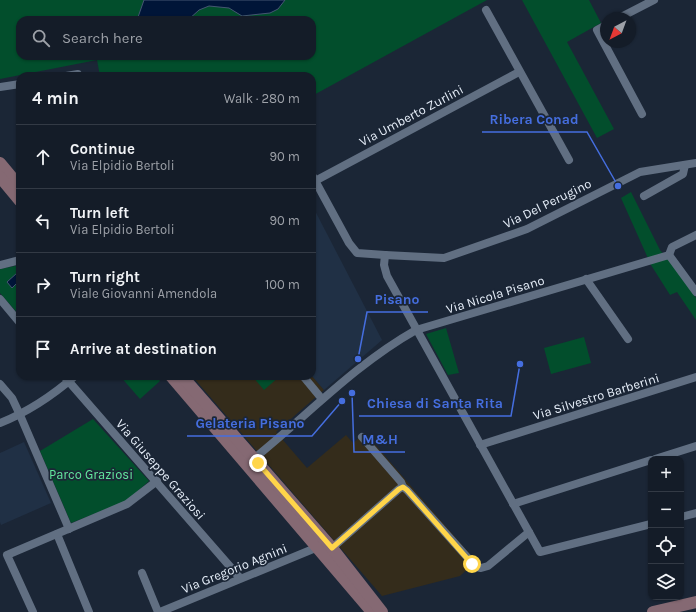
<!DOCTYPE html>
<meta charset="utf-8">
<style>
body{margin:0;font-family:Karla,sans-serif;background:#212934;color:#f1f3f6}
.controls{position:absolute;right:12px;bottom:12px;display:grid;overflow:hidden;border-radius:8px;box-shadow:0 1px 3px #0004}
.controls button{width:36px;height:36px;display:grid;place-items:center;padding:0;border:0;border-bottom:1px solid #333a45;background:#141c28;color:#f1f3f6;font:20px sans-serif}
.compass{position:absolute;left:600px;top:12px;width:36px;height:36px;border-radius:50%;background:#141c28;box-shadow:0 1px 3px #0004;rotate:221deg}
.stop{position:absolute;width:12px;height:12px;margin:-9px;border:3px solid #ffd54a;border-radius:50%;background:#fff}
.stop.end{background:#ffd54a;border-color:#fff;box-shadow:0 1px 4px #0008}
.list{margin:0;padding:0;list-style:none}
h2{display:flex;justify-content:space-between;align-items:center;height:52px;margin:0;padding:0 16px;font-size:17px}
h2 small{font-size:13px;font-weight:400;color:#9da1a8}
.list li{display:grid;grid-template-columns:26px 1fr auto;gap:12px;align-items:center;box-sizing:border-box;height:64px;padding:0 16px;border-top:1px solid #333a45}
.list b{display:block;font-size:15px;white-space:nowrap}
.list p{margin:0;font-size:13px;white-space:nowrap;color:#9da1a8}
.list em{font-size:13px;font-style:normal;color:#9da1a8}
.icon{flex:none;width:22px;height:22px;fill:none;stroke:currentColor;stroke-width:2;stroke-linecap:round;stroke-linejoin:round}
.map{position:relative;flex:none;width:696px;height:612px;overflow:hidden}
.search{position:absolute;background:#141c28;box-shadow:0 1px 3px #0004;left:16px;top:16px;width:300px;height:44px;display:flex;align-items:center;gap:10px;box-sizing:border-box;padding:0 14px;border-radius:12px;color:#9da1a8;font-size:15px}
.panel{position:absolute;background:#141c28;box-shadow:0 1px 3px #0004;left:16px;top:72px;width:300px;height:308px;border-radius:12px}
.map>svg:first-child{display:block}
</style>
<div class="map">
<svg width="696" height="612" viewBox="0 0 696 612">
<rect width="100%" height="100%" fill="#1b2636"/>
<polygon fill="#342c1b" points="192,376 312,376 324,390 276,432 307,468 346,435 353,443 365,433 476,561 460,576 382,596"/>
<g fill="#203045">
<polygon points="312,205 382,340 324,390 312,376"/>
<polygon points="24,442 51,503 1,525 0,522 0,453"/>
</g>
<g fill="#024e2c" fill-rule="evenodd">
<path d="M0,0H487L312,96V76H100L97,60L0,79ZM20,20H312V56H20Z"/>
<polygon points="522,0 589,0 601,23 567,42 614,129 597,138"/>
<polygon points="631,192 660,250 671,262 696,298 696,320 677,292 670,295 651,265 621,198"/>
<polygon points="20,265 20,316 0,293 0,269"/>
<polygon points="446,328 459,373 448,375 426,334"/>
<polygon points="584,337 591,363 551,374 544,348"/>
<polygon points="120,376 156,376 160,381 140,399"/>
<polygon points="252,376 280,376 264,390"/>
<polygon points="93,419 149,481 127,501 71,523 40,451"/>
</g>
<g fill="#001538" stroke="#455672">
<polygon points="144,0 285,0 278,9 270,13 242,16 229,8 209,6 199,10 188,20 137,20"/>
<polygon points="17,273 20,276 20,280 12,288 7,282"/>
</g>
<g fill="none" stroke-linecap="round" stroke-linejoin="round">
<g stroke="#616f82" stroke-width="8">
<polyline points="486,10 569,160"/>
<polyline points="619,18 654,0"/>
<polyline points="606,25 597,30 642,114"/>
<polyline points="66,76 78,74 79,76"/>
<polyline points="0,87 20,84"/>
<polyline points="312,175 349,243 357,253 385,255"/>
<polyline points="315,181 519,72"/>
<polyline points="644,196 683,174 685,165"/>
<polyline points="669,255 696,292"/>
<polyline points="669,255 672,247 696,235"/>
<polyline points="0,265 20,260"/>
<polyline points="586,279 628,339"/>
<polyline points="0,299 20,323"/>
<polyline points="64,376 240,578"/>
<polyline points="303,376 322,399"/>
<polyline points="0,384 12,398 20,415 69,529"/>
<path d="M0,423C28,412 52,396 75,376"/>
<polyline points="362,437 401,482 403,487"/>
<polyline points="480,445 696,377"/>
<polyline points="655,459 696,446"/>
<path d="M251,461C306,417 354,365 416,330L669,255"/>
<polyline points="513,504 651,460"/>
<polyline points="681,517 696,513"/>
<polyline points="651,524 540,552 387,276 384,265 385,255 444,258 527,229 640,172 696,163"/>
<polyline points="57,534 89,612"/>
<polyline points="332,548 399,489 403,487 407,490 476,567 481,568 488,566 529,532"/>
<polyline points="142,573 158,612"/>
<polyline points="33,612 7,555 127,504 157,481"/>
<polyline points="160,612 318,547"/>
</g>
<g stroke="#856973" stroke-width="12">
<polyline points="0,163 20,187"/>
<polyline points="0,177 20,201"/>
<polyline points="171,376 372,612"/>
<polyline points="182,376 332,548 382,612"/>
<polyline points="653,612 696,602"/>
</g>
</g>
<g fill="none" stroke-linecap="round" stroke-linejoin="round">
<polyline stroke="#ffd54a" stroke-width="5" points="258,463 332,548 399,489 403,487 407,490 472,564"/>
</g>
<g text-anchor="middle" stroke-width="3.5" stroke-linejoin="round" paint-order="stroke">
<g font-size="13" fill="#e6eef9" stroke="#1b2636">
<text transform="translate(411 115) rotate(-28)" y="5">Via Umberto Zurlini</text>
<text transform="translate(547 203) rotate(-26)" y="5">Via Del Perugino</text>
<text transform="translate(495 294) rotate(-17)" y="5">Via Nicola Pisano</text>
<text transform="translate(596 396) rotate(-17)" y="5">Via Silvestro Barberini</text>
<text transform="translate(161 469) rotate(49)" y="5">Via Giuseppe Graziosi</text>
<text transform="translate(234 568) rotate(-22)" y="5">Via Gregorio Agnini</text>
</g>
<g font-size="13" fill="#62e79d" stroke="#1b2636">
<text x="91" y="479">Parco Graziosi</text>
</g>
</g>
<path fill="none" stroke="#456edf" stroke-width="1.5" d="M618 186L587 132H482M358 359L367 312H428M520 364L511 416H359M342 401L312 436H187M352 393L354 452H405"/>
<g fill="#456edf" stroke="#1b2636" stroke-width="1.5">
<circle cx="618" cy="186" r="4"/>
<circle cx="358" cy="359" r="4"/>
<circle cx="520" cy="364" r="4"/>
<circle cx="342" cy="401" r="4"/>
<circle cx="352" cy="393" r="4"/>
</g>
<g font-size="14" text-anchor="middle" font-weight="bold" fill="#456edf" stroke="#1b2636" stroke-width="3.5" stroke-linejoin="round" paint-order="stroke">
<text x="534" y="124">Ribera Conad</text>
<text x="397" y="304">Pisano</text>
<text x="435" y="408">Chiesa di Santa Rita</text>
<text x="250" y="428">Gelateria Pisano</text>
<text x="380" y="444">M&amp;H</text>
</g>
</svg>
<div class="controls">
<button>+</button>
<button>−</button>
<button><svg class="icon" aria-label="locate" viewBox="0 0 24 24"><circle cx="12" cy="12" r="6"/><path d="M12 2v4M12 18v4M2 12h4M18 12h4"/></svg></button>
<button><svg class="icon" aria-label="layers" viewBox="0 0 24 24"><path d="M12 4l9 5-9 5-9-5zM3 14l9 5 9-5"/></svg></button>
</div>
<svg class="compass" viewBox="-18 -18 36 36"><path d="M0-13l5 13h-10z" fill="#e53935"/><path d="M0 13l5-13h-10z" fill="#9da1a8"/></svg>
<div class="stop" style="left:472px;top:564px"></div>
<div class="stop end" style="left:258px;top:463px"></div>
<div class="search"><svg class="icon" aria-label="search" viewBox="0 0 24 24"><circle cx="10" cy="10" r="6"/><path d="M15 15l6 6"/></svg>Search here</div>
<section class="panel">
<h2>4 min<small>Walk · 280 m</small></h2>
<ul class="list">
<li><svg class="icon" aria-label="ahead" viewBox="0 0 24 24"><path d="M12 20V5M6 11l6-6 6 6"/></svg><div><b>Continue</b><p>Via Elpidio Bertoli</p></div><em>90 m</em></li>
<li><svg class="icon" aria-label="left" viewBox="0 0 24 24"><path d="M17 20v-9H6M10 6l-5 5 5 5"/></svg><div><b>Turn left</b><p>Via Elpidio Bertoli</p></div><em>90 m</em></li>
<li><svg class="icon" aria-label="right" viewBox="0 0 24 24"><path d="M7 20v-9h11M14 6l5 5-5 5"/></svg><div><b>Turn right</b><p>Viale Giovanni Amendola</p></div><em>100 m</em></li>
<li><svg class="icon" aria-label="arrive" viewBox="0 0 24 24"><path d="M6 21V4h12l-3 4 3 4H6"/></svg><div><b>Arrive at destination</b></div></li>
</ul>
</section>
</div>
